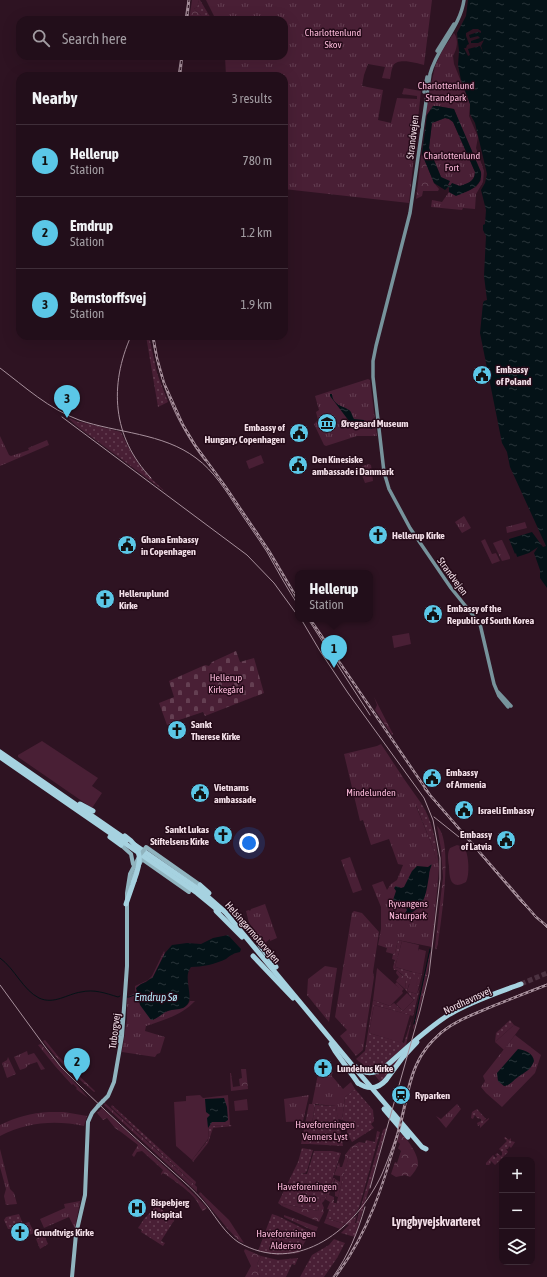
<!DOCTYPE html>
<meta charset="utf-8">
<style>
body{margin:0;font-family:"Asap Condensed",sans-serif;background:#2a1723;color:#f1f3f6}
.controls{position:absolute;right:12px;bottom:12px;display:grid;overflow:hidden;border-radius:8px;box-shadow:0 4px 16px #0002}
.controls button{width:36px;height:36px;display:grid;place-items:center;padding:0;border:0;border-bottom:1px solid #3f2e39;background:#220e1a;color:#f1f3f6;font:20px sans-serif}
.you{position:absolute;left:249px;top:843px;width:14px;height:14px;margin:-10px;border:3px solid #fff;border-radius:50%;background:#1a73e8;box-shadow:0 0 0 6px #1a73e833}
.badge{display:grid;place-items:center;width:26px;height:26px;border-radius:50%;background:#5bc7e7;color:#111;font-size:13px;font-weight:700}
.pin{position:absolute;translate:-50% -33px;filter:drop-shadow(0 1px 2px #0008)}
.pin::after{content:'';position:absolute;top:21px;width:14px;height:12px;background:inherit;clip-path:polygon(0 0,100% 0,50% 100%)}
.popup{position:absolute;left:295px;top:570px;width:78px;height:52px;box-sizing:border-box;display:grid;place-content:center;border-radius:8px;background:#220e1a;filter:drop-shadow(0 1px 3px #0005);font-size:13px;white-space:nowrap;color:#a29ca2}
.popup b{font-size:15px;color:#f1f3f6}
.popup::after{content:'';position:absolute;left:50%;top:100%;margin-left:-8px;border:8px solid transparent;border-top-color:#220e1a}
.list{margin:0;padding:0;list-style:none}
h2{display:flex;justify-content:space-between;align-items:center;height:52px;margin:0;padding:0 16px;font-size:17px}
h2 small{font-size:13px;font-weight:400;color:#a29ca2}
.list li{display:grid;grid-template-columns:26px 1fr auto;gap:12px;align-items:center;box-sizing:border-box;height:72px;padding:0 16px;border-top:1px solid #3f2e39}
.list b{display:block;font-size:15px;white-space:nowrap}
.list p{margin:0;font-size:13px;white-space:nowrap;color:#a29ca2}
.list em{font-size:13px;font-style:normal;color:#a29ca2}
.icon{flex:none;width:22px;height:22px;fill:none;stroke:currentColor;stroke-width:2;stroke-linecap:round;stroke-linejoin:round}
.map{position:relative;flex:none;width:547px;height:1277px;overflow:hidden}
.search{position:absolute;background:#220e1a;box-shadow:0 4px 16px #0002;left:16px;top:16px;width:272px;height:44px;display:flex;align-items:center;gap:10px;box-sizing:border-box;padding:0 14px;border-radius:12px;color:#a29ca2;font-size:15px}
.panel{position:absolute;background:#220e1a;box-shadow:0 4px 16px #0002;left:16px;top:72px;width:272px;height:268px;border-radius:12px}
.map>svg:first-child{display:block}
</style>
<div class="map">
<svg width="547" height="1277" viewBox="0 0 547 1277">
<defs>
<pattern id="grass-dots" width="8" height="8" patternUnits="userSpaceOnUse"><rect width="8" height="8" fill="#491f35"/><path d="M2 2h.1M6 6h.1" fill="none" stroke="#643f52" stroke-width="1.8" stroke-linecap="round"/></pattern>
<pattern id="forest-crowns" width="20" height="18" patternUnits="userSpaceOnUse"><rect width="20" height="18" fill="#491f35"/><path d="M2 6a3 3 0 1 1 6 0M12 15a3 3 0 1 1 6 0" fill="none" stroke="#643f52"/></pattern>
<pattern id="cemetery-stones" width="16" height="16" patternUnits="userSpaceOnUse"><rect width="16" height="16" fill="#491f35"/><path d="M2 7V4a2 2 0 0 1 4 0v3zM10 15v-3a2 2 0 0 1 4 0v3z" fill="#643f52"/></pattern>
<pattern id="park-tufts" width="24" height="20" patternUnits="userSpaceOnUse"><rect width="24" height="20" fill="#491f35"/><path d="M3 7l-1-3M5 7V3M7 7l1-3M15 17l-1-3M17 17v-4M19 17l1-3" fill="none" stroke="#643f52"/></pattern>
<pattern id="water-ripples" width="26" height="14" patternUnits="userSpaceOnUse"><rect width="26" height="14" fill="#041217"/><path d="M2 4q2-2 4 0t4 0M15 11q2-2 4 0t4 0" fill="none" stroke="#293439"/></pattern>
</defs>
<rect width="100%" height="100%" fill="#2e1322"/>
<g fill="url(#grass-dots)">
<polygon points="199,0 200,0 212,20 204,20 200,14 194,9 197,7"/>
<polygon points="146,336 149,336 157,373 168,402 158,407"/>
<path d="M70,418L78,422H81L121,432C134,461 143,472 167,493L78,427L69,419Z"/>
<path d="M421,803C432,820 436,840 438,859L436,860L433,848L416,805Z"/>
<polygon points="398,940 402,941 395,967 412,972 415,966 414,972 422,974 419,986 409,984 407,991 417,994 420,987 413,1016 374,1005 369,1033 404,1043 412,1018 406,1045 380,1068 371,1071 356,1059 365,1051 373,1000 390,1006 394,1003 403,1011 414,1000 405,989 406,978 397,970 394,970 393,967 395,960 392,959 393,954 395,953"/>
<polygon points="510,1020 514,1025 495,1042 496,1033"/>
<polygon points="405,1051 404,1055 381,1083 374,1074"/>
<polygon points="355,1089 373,1110 374,1121 371,1124 374,1128 352,1142 347,1133 348,1122 342,1120 345,1097"/>
<polygon points="112,1105 196,1182 195,1185 111,1107"/>
<polygon points="315,1105 336,1106 343,1146 309,1144"/>
<polygon points="477,1109 486,1119 483,1122 489,1118 489,1119 480,1128 480,1125 478,1126 477,1123 481,1121 481,1119 477,1118 475,1115 473,1119 471,1118 472,1112"/>
<polygon points="230,1125 232,1126 213,1128 208,1143 193,1162 192,1160 208,1140 209,1126"/>
<polygon points="387,1127 355,1237 341,1233 349,1225 326,1218 331,1204 336,1205 351,1147 357,1148 359,1142 365,1143 366,1140 375,1142 377,1131 380,1132 359,1208 355,1214 352,1220 357,1215 355,1223 356,1223 383,1130"/>
<polygon points="505,1137 509,1140 511,1138 511,1141 515,1142 511,1148 509,1146 508,1149 506,1149 508,1152 495,1165 491,1161 490,1162 491,1163 489,1165 486,1165 486,1163 493,1155 496,1158 497,1156 495,1155 497,1153 501,1156 502,1155 502,1152 499,1149 507,1141 504,1138"/>
<polygon points="302,1148 313,1150 307,1171 305,1173 300,1173 307,1174 314,1151 332,1151 341,1153 326,1198 321,1197 318,1211 283,1204 282,1206 278,1203 298,1162"/>
<polygon points="157,1205 168,1215 175,1219 161,1241 165,1243 163,1246 141,1232 142,1230 138,1228 144,1219"/>
<polygon points="19,1214 23,1224 29,1222 34,1232 34,1233 16,1241 15,1240 10,1229 8,1229 4,1220 6,1217"/>
<polygon points="272,1214 278,1216 310,1232 299,1253 276,1255 258,1251"/>
<polygon points="44,1235 48,1244 40,1249 36,1239"/>
<polygon points="334,1239 345,1243 337,1258 324,1277 300,1277 312,1255 329,1245"/>
<polygon points="261,1256 278,1260 298,1258 295,1265 292,1264 286,1277 260,1277 257,1264"/>
</g>
<g fill="url(#forest-crowns)">
<polygon points="192,0 199,0 197,7 194,9 200,14 204,20 189,20"/>
<polygon points="422,154 434,183 439,189 438,191 423,191 422,196 416,199 421,157"/>
<polygon points="374,697 393,734 392,735 375,710 377,705"/>
<path d="M437,826C454,840 441,922 438,944L436,950L435,947L443,877L441,849Z"/>
<polygon points="431,952 425,988 414,1029 413,1028 429,954"/>
<polygon points="397,970 403,976 407,975 410,976 409,979 406,979 405,989 396,981 399,977 396,973"/>
<path d="M45,1040L58,1056L95,1091L94,1092C74,1075 59,1062 43,1041Z"/>
<path d="M41,1044C56,1063 73,1079 88,1098L76,1089L77,1088L73,1084L72,1085L55,1066L38,1045Z"/>
<polygon points="241,1069 246,1069 248,1089 231,1091 230,1073 231,1073 233,1087 240,1086 239,1079 242,1078"/>
<polygon points="105,1103 197,1187 197,1192 104,1105"/>
<path d="M102,1108L195,1195L207,1208L203,1211C199,1207 199,1204 196,1200C191,1192 171,1178 163,1173L161,1175V1174L163,1170L142,1151L137,1152L134,1157L132,1155L138,1145L121,1132L115,1128L107,1118L103,1120L97,1113Z"/>
<path d="M400,1133C407,1138 418,1154 418,1163C418,1168 413,1174 410,1177L405,1175L396,1177L391,1174L395,1162L397,1163L401,1151L398,1148L400,1144L397,1141Z"/>
<polygon points="359,1142 357,1149 351,1148 338,1197 335,1196 335,1188 334,1185 335,1179 340,1182 340,1176 334,1175 339,1162 340,1167 342,1167 345,1158 345,1155 351,1147"/>
<polygon points="333,1178 335,1178 329,1195 334,1197 334,1203 336,1203 336,1205 333,1205 332,1210 327,1209 330,1202 325,1199 324,1201 322,1203 324,1208 323,1210 324,1212 319,1222 282,1206 283,1204 318,1211 321,1197 326,1198"/>
<polygon points="200,1192 229,1220 244,1243 239,1241 227,1228 199,1194"/>
<polygon points="284,1215 318,1227 316,1232 284,1217"/>
<polygon points="326,1218 345,1224 340,1229 324,1223"/>
<polygon points="245,1249 261,1256 257,1264 260,1277 245,1277 251,1266 244,1251"/>
</g>
<polygon fill="url(#cemetery-stones)" points="236,651 240,662 254,658 264,693 205,716 203,712 179,720 181,726 175,727 173,723 167,725 159,703 174,697 169,681 205,665 209,666 212,662"/>
<g fill="url(#park-tufts)">
<path d="M206,0H432L424,65C417,63 397,57 393,66C391,70 391,75 390,79L382,78L385,67L368,64L364,75L362,86L383,90L378,120L391,123L397,98L417,99V96L402,94L404,88L421,91L409,203L284,189V76H226L225,56H284V20H216Z"/>
<path d="M454,33C459,40 457,49 453,56L454,64L470,104L469,116L478,137L476,148L484,171L483,182L476,194L475,209L463,208L462,210L431,207L432,200L442,202L449,192L458,195L476,187L481,180L454,109L437,106H433L426,116L425,114L435,66L442,51Z"/>
<path d="M445,118L449,119L453,122L475,172C475,185 458,188 448,185L441,177L429,148L432,123Z"/>
<polygon points="368,379 370,380 377,436 357,436 326,446 324,445 314,424 318,420 316,412 319,410 315,396"/>
<polygon points="0,436 9,455 11,456 29,450 28,448 47,440 49,445 0,466"/>
<polygon points="369,464 371,465 373,481 365,483 359,467"/>
<polygon points="464,516 471,528 462,533 455,522"/>
<polygon points="525,522 527,528 507,533 506,527"/>
<polygon points="501,540 502,540 510,557 510,559 502,561 493,543"/>
<polygon points="381,744 404,779 421,803 416,806 433,848 436,859 438,859 439,868 432,947 398,940 395,953 393,954 386,952 387,948 378,945 381,929 381,907 372,885 383,881 387,890 391,884 397,880 403,865 398,864 389,839 371,845 363,820 360,821 344,754 377,746"/>
<polygon points="350,857 362,890 353,893 341,860"/>
<polygon points="265,904 277,938 270,941 270,939 266,942 267,944 264,945 249,923 246,911 249,910 250,911 251,909"/>
<polygon points="354,911 362,913 379,932 373,972 374,977 363,1050 356,1056 340,1036 347,1030 335,1017 352,913"/>
<path d="M164,951L165,953L153,977L137,987L153,1020C158,1017 162,1013 167,1011C176,1007 185,1011 190,1001H195C182,1015 164,1020 146,1026L145,1031L165,1037L160,1053L157,1054L155,1057L122,1052L127,1019V997L135,993V986L148,980L152,976Z"/>
<polygon points="325,966 337,968 329,1022 307,995 308,979"/>
<polygon points="515,1035 541,1055 535,1073 502,1107 486,1093 481,1087 485,1081 483,1076"/>
<polygon points="27,1051 28,1055 34,1053 45,1069 41,1070 37,1062 28,1065 26,1068 20,1070 14,1057"/>
<polygon points="8,1057 16,1074 7,1078 2,1063 7,1060"/>
<polygon points="327,1065 333,1073 331,1075 343,1089 351,1082 355,1089 345,1097 342,1120 338,1119 336,1106 315,1104 309,1144 301,1144 309,1104 312,1104 318,1074 324,1075"/>
<polygon points="309,1095 303,1121 286,1122 284,1099"/>
<polygon points="457,1104 461,1109 446,1128 436,1116 441,1119"/>
<path d="M49,1112H64L87,1116L84,1126C55,1120 27,1122 0,1136V1125C16,1117 31,1113 49,1112Z"/>
<polygon points="0,1149 10,1189 14,1193 17,1204 6,1205 4,1196 6,1189 0,1167"/>
<polygon points="80,1201 75,1229 69,1217 44,1228 40,1219 65,1208 64,1204"/>
</g>
<g fill="#491f35">
<polygon points="261,455 264,463 249,469 246,461"/>
<polygon points="485,539 492,554 496,553 500,561 492,564 481,541"/>
<polygon points="409,633 411,644 394,648 392,636"/>
<polygon points="42,741 98,778 92,786 102,793 92,808 18,757 18,755"/>
<path d="M457,845L464,847C469,853 470,876 466,882C451,891 449,878 449,866C448,860 447,853 450,848Z"/>
<polygon points="402,941 419,945 418,951 419,949 426,951 422,974 413,972 415,966 413,972 395,967"/>
<polygon points="377,968 399,988 395,984 397,982 404,989 402,991 403,993 390,1006 373,1000"/>
<polygon points="413,974 419,976 416,985 419,986 417,994 407,991"/>
<polygon points="407,993 414,1000 403,1011 396,1004"/>
<polygon points="374,1005 410,1015 402,1043 369,1033"/>
<polygon points="514,1025 520,1028 504,1050 495,1042"/>
<polygon points="200,1095 203,1098 228,1095 230,1125 209,1126 208,1139 192,1160 176,1146 174,1102 186,1101 186,1096"/>
<polygon points="247,1099 248,1110 235,1111 234,1101"/>
</g>
<g fill="url(#water-ripples)" fill-rule="evenodd">
<polygon points="468,0 547,0 547,588 540,578 540,570 534,553 538,547 529,553 517,557 516,553 515,554 509,539 532,532 543,547 546,546 510,467 507,452 502,443 480,333 483,303 484,301 487,300 484,276 486,236 483,230 483,225 485,224 486,210 481,190 485,183 487,174 475,123 470,114 470,104 461,80 458,65 459,51 457,33 466,16"/>
<path d="M433,106H437L454,109L481,172C483,187 468,191 456,196L449,192V187H448L445,190L434,183L422,154L427,115ZM445,118L449,119L453,122L475,172C475,182 467,183 460,186L452,183L450,186L448,185L450,181L441,177L429,148L432,123Z"/>
<path d="M330,394H332C333,405 341,405 349,410C352,412 352,416 354,419L364,420L367,425L372,427V429L366,427L364,422L354,423L349,421L330,396Z"/>
<path d="M432,864C431,867 429,871 429,876C426,893 426,905 408,915L405,913L407,910L406,908L394,901L393,900L396,891L394,888L396,886L401,888L404,887L412,871L417,866L428,867Z"/>
<path d="M228,935L241,949L240,952C234,953 231,955 226,959C216,964 202,967 191,967C181,979 198,1001 183,1008C178,1010 173,1009 168,1011C162,1013 158,1019 151,1020L140,1005L136,988L141,984L146,982L153,977L165,953L172,945L187,943L201,944L213,938Z"/>
<path d="M518,1049C525,1050 533,1053 534,1061C531,1070 525,1072 518,1077C512,1081 511,1085 504,1086L498,1081L497,1073Z"/>
<polygon points="224,1098 227,1107 228,1120 225,1122 212,1122 208,1128 207,1118 210,1115 206,1112 205,1099"/>
</g>
<polygon fill="#2e1322" points="473,29 478,29 481,31 481,33 478,32 469,35 470,38 478,36 480,38 471,41 471,43 478,43 484,40 481,46 483,52 480,46 468,49 470,55 468,56 464,48 466,48 467,45 469,44 466,36 466,33"/>
<g fill="none" stroke-linecap="round" stroke-linejoin="round">
<g stroke="#041217" stroke-width="1">
<path d="M0,958C15,969 23,990 39,998C54,1005 67,994 81,992C94,989 105,993 118,997L120,996"/>
<polyline points="127,997 129,997 137,994"/>
<polyline points="414,1024 430,949"/>
</g>
<polyline stroke="#4b3140" stroke-width="5" stroke-dasharray="5 2.5" stroke-linecap="butt" points="521,984 547,973"/>
<g stroke="#77939c" stroke-width="3.5">
<path d="M464,0C460,28 437,47 430,74L410,213L376,346L373,361V377L384,472L389,489L410,528L451,588L480,624L494,684L499,696L508,707"/>
<polyline points="437,51 454,24"/>
<polyline points="424,92 427,77"/>
<polyline points="498,692 511,706"/>
</g>
<g stroke="#90b4bf" stroke-width="4">
<polyline points="121,845 131,854 133,864"/>
<polyline points="144,850 146,847 200,885"/>
<polyline points="130,882 142,859 189,892"/>
<polyline points="118,1041 121,1018"/>
<polyline points="103,1101 108,1096 114,1082 122,1036 127,966 127,893 130,874 139,857"/>
<polyline points="72,1277 76,1234 85,1195 88,1122 92,1113 98,1106"/>
</g>
<g stroke="#a6d2e0" stroke-width="5">
<polyline points="0,752 127,840"/>
<polyline points="0,757 197,893 219,911"/>
<polyline points="80,804 93,811"/>
<polyline points="110,837 121,845"/>
<polyline points="135,845 200,890 225,912 353,1066 422,1147 426,1149"/>
<polyline points="200,885 209,893"/>
<polyline points="126,904 134,881"/>
<polyline points="216,911 242,937"/>
<polyline points="260,945 276,967"/>
<polyline points="253,956 293,998"/>
<polyline points="331,1044 335,1051 358,1083"/>
<path d="M356,1067C365,1075 375,1074 385,1067C406,1049 426,1029 450,1014C472,1001 497,993 521,984"/>
<polyline points="386,1080 403,1057 417,1042"/>
<polyline points="384,1109 408,1137"/>
</g>
<g stroke="#a7909c" stroke-width="1">
<polyline points="185,20 188,0"/>
<polyline points="178,76 181,56"/>
<path d="M131,336C109,385 112,437 151,478"/>
<path d="M152,336C159,382 177,425 205,461"/>
<path d="M0,368C25,387 49,409 79,420C117,433 163,433 196,458C214,471 226,491 238,509C248,524 258,538 267,552C277,570 287,588 298,605"/>
<polyline points="62,417 247,555 274,583 298,616"/>
<polyline points="301,619 320,651 348,693 424,798 433,820 440,858 440,879 429,974 420,1011 370,1188"/>
<polyline points="308,619 370,715"/>
<polyline points="424,789 521,902 547,928"/>
<polyline points="434,817 459,837"/>
<path d="M0,985L46,1048L61,1067C100,1107 142,1144 183,1181C192,1189 200,1197 208,1207C217,1219 225,1233 238,1242C298,1277 357,1228 382,1174C389,1157 396,1139 400,1121C408,1090 409,1064 433,1039C450,1021 474,1013 497,1004C514,997 530,990 547,984"/>
<path d="M333,1277C349,1254 357,1234 365,1207"/>
</g>
<defs>
<g id="rail">
<polyline points="187,20 189,0"/>
<polyline points="180,76 182,56"/>
<polyline points="153,336 157,358 164,383 183,425 195,445 225,486 269,551 298,600"/>
<polyline points="310,619 430,795 536,917 547,926"/>
<path d="M335,1277C369,1233 384,1182 399,1130C410,1092 408,1060 442,1032C457,1020 475,1014 493,1006C511,999 529,992 547,985"/>
</g>
</defs>
<use href="#rail" stroke="#a7909c" stroke-width="2.5"/>
<use href="#rail" stroke="#240a18" stroke-width="1" stroke-dasharray="3" stroke-linecap="butt"/>
<g stroke="#90b4bf" stroke-width="4">
<polyline points="139,856 144,850"/>
<polyline points="98,1106 103,1101"/>
</g>
<g stroke="#a6d2e0" stroke-width="5">
<path d="M125,836C144,849 141,862 134,881"/>
<path d="M358,1083C368,1090 378,1089 386,1080"/>
</g>
</g>
<defs>
<symbol id="civic-disc" viewBox="-11 -11 22 22"><circle r="9.5" fill="#5bc7e7" stroke="#240a18"/><path d="M-.6-6.5H3V-4.5H.6V-3L4-1V1h2V6H-6V1h2V-1L-.6-3ZM-1.2 2.5V6h2.4V2.5Z" fill="#111"/></symbol>
<symbol id="museum-disc" viewBox="-11 -11 22 22"><circle r="9.5" fill="#5bc7e7" stroke="#240a18"/><path d="M0-6L6-3V-2H-6V-3ZM-5-1h2V3h-2ZM-1-1h2V3h-2ZM3-1h2V3H3ZM-6 4H6V6H-6Z" fill="#111"/></symbol>
<symbol id="church-disc" viewBox="-11 -11 22 22"><circle r="9.5" fill="#5bc7e7" stroke="#240a18"/><path d="M-1.2-6h2.4v3.5h3.3v2.4h-3.3V6h-2.4V-.1h-3.3v-2.4h3.3Z" fill="#111"/></symbol>
<symbol id="station-disc" viewBox="-11 -11 22 22"><circle r="9.5" fill="#5bc7e7" stroke="#240a18"/><path d="M-3-6H3Q5-6 5-4V2Q5 4 3 4L4.5 6H3L1.5 4h-3L-3 6H-4.5L-3 4Q-5 4-5 2V-4Q-5-6-3-6ZM-3.5-4v3h7v-3ZM-3.5 1v1.5H-2V1ZM2 1v1.5H3.5V1Z" fill="#111"/></symbol>
<symbol id="hospital-disc" viewBox="-11 -11 22 22"><circle r="9.5" fill="#5bc7e7" stroke="#240a18"/><path d="M-5-5h3v3.5h4V-5h3V5h-3V1.5h-4V5h-3Z" fill="#111"/></symbol>
</defs>
<g fill-rule="evenodd">
<use href="#civic-disc" x="471" y="364" width="22" height="22"/>
<use href="#museum-disc" x="316" y="412" width="22" height="22"/>
<use href="#civic-disc" x="288" y="422" width="22" height="22"/>
<use href="#civic-disc" x="287" y="454" width="22" height="22"/>
<use href="#church-disc" x="367" y="524" width="22" height="22"/>
<use href="#civic-disc" x="116" y="534" width="22" height="22"/>
<use href="#church-disc" x="94" y="588" width="22" height="22"/>
<use href="#civic-disc" x="422" y="603" width="22" height="22"/>
<use href="#church-disc" x="166" y="719" width="22" height="22"/>
<use href="#civic-disc" x="421" y="767" width="22" height="22"/>
<use href="#civic-disc" x="189" y="782" width="22" height="22"/>
<use href="#civic-disc" x="453" y="799" width="22" height="22"/>
<use href="#church-disc" x="212" y="824" width="22" height="22"/>
<use href="#civic-disc" x="495" y="829" width="22" height="22"/>
<use href="#church-disc" x="312" y="1057" width="22" height="22"/>
<use href="#station-disc" x="390" y="1084" width="22" height="22"/>
<use href="#hospital-disc" x="126" y="1197" width="22" height="22"/>
<use href="#church-disc" x="9" y="1221" width="22" height="22"/>
</g>
<g text-anchor="middle" stroke-width="3" stroke-linejoin="round" paint-order="stroke">
<g font-size="10" fill="#fab8d8" stroke="#240a18">
<text x="333" y="36">Charlottenlund<tspan x="333" dy="12">Skov</tspan></text>
<text x="446" y="89">Charlottenlund<tspan x="446" dy="12">Strandpark</tspan></text>
<text x="452" y="159">Charlottenlund<tspan x="452" dy="12">Fort</tspan></text>
<text x="226" y="681">Hellerup<tspan x="226" dy="12">Kirkegård</tspan></text>
<text x="371" y="796">Mindelunden</text>
<text x="408" y="907">Ryvangens<tspan x="408" dy="12">Naturpark</tspan></text>
<text x="325" y="1128">Haveforeningen<tspan x="325" dy="12">Venners Lyst</tspan></text>
<text x="307" y="1190">Haveforeningen<tspan x="307" dy="12">Øbro</tspan></text>
<text x="286" y="1237">Haveforeningen<tspan x="286" dy="12">Aldersro</tspan></text>
</g>
<g font-size="10" fill="#f2dee7" stroke="#240a18">
<text transform="translate(412 137) rotate(-83)" y="4">Strandvejen</text>
<text transform="translate(453 576) rotate(54)" y="4">Strandvejen</text>
<text transform="translate(253 932) rotate(49)" y="4">Helsingørmotorvejen</text>
<text transform="translate(467 1000) rotate(-25)" y="4">Nordhavnsvej</text>
<text transform="translate(114 1031) rotate(-83)" y="4">Tuborgvej</text>
</g>
<g font-size="10" font-weight="bold" fill="#f2dee7" stroke="#240a18" text-anchor="start">
<text x="496" y="373">Embassy<tspan x="496" dy="12">of Poland</tspan></text>
<text x="341" y="427">Øregaard Museum</text>
<text x="285" y="431" text-anchor="end">Embassy of<tspan x="285" dy="12">Hungary, Copenhagen</tspan></text>
<text x="312" y="463">Den Kinesiske<tspan x="312" dy="12">ambassade i Danmark</tspan></text>
<text x="392" y="539">Hellerup Kirke</text>
<text x="141" y="543">Ghana Embassy<tspan x="141" dy="12">in Copenhagen</tspan></text>
<text x="119" y="597">Helleruplund<tspan x="119" dy="12">Kirke</tspan></text>
<text x="447" y="612">Embassy of the<tspan x="447" dy="12">Republic of South Korea</tspan></text>
<text x="191" y="728">Sankt<tspan x="191" dy="12">Therese Kirke</tspan></text>
<text x="446" y="776">Embassy<tspan x="446" dy="12">of Armenia</tspan></text>
<text x="214" y="791">Vietnams<tspan x="214" dy="12">ambassade</tspan></text>
<text x="478" y="814">Israeli Embassy</text>
<text x="209" y="833" text-anchor="end">Sankt Lukas<tspan x="209" dy="12">Stiftelsens Kirke</tspan></text>
<text x="492" y="838" text-anchor="end">Embassy<tspan x="492" dy="12">of Latvia</tspan></text>
<text x="337" y="1072">Lundehus Kirke</text>
<text x="415" y="1099">Ryparken</text>
<text x="151" y="1206">Bispebjerg<tspan x="151" dy="12">Hospital</tspan></text>
<text x="34" y="1236">Grundtvigs Kirke</text>
</g>
<g font-size="11" font-style="italic" fill="#b5e8f9" stroke="#240a18">
<text x="156" y="1001">Emdrup Sø</text>
</g>
<g font-size="12" font-weight="bold" fill="#f2dee7" stroke="#240a18">
<text x="436" y="1226">Lyngbyvejskvarteret</text>
</g>
</g>
</svg>
<div class="controls">
<button>+</button>
<button>−</button>
<button><svg class="icon" aria-label="layers" viewBox="0 0 24 24"><path d="M12 4l9 5-9 5-9-5zM3 14l9 5 9-5"/></svg></button>
</div>
<div class="you"></div>
<div class="pin badge" style="left:334px;top:668px">1</div>
<div class="popup"><b>Hellerup</b>Station</div>
<div class="pin badge" style="left:77px;top:1081px">2</div>
<div class="pin badge" style="left:67px;top:418px">3</div>
<div class="search"><svg class="icon" aria-label="search" viewBox="0 0 24 24"><circle cx="10" cy="10" r="6"/><path d="M15 15l6 6"/></svg>Search here</div>
<section class="panel">
<h2>Nearby<small>3 results</small></h2>
<ul class="list">
<li><span class="badge">1</span><div><b>Hellerup</b><p>Station</p></div><em>780 m</em></li>
<li><span class="badge">2</span><div><b>Emdrup</b><p>Station</p></div><em>1.2 km</em></li>
<li><span class="badge">3</span><div><b>Bernstorffsvej</b><p>Station</p></div><em>1.9 km</em></li>
</ul>
</section>
</div>
